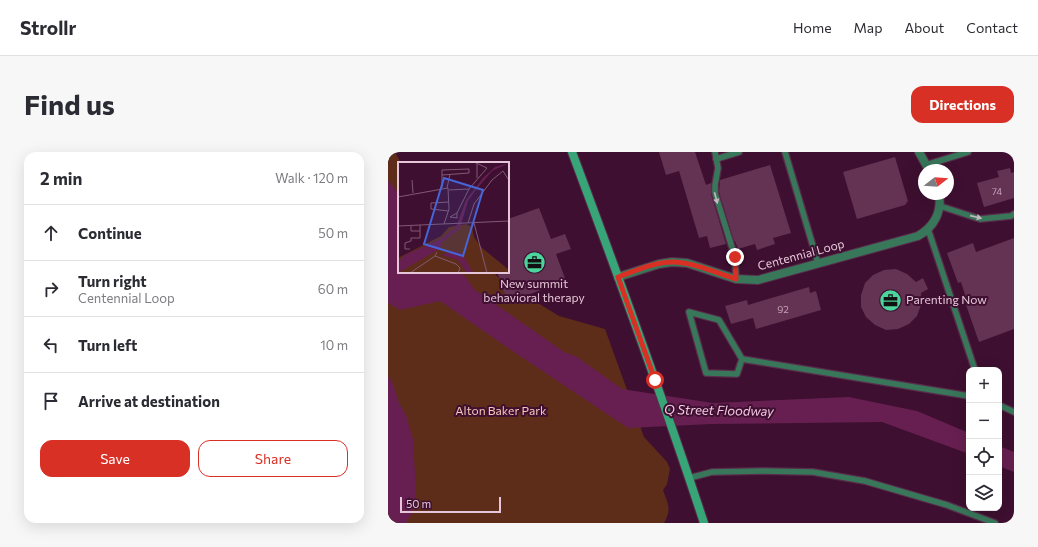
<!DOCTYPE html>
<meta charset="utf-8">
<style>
body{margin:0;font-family:Commissioner,sans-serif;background:#f7f7f7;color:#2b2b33}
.controls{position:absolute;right:12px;bottom:12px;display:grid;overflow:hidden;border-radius:8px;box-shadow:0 4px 16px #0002}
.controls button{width:36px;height:36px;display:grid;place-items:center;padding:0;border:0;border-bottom:1px solid #e1e1e2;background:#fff;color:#2b2b33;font:20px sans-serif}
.compass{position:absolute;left:530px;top:12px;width:36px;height:36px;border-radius:50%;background:#fff;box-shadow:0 4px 16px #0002;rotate:73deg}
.scale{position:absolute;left:12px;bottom:10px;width:101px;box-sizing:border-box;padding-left:4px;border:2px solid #e6c7d9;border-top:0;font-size:11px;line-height:14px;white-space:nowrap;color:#e6c7d9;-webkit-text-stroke:3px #3e0f30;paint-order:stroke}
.stop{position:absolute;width:12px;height:12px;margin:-9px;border:3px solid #d93025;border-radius:50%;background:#fff}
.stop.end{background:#d93025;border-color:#fff;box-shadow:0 1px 4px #0008}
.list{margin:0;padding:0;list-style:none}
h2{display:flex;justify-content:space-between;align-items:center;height:52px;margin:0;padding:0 16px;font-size:17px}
h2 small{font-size:13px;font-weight:400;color:#7c7c81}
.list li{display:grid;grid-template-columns:26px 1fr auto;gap:12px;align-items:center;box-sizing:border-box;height:56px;padding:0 16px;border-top:1px solid #e1e1e2}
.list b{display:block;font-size:15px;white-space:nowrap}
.list p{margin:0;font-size:13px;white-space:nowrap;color:#7c7c81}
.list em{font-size:13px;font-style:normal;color:#7c7c81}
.actions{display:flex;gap:8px;padding:12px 16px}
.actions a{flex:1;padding:9px 0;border:1px solid #d93025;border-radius:12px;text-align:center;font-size:14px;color:#d93025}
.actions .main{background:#d93025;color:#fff}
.icon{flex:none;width:22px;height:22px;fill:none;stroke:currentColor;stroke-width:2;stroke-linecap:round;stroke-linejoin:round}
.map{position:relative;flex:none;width:626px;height:371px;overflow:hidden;border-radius:12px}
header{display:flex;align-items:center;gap:24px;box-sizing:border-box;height:56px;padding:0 20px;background:#fff;border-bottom:1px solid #e1e1e2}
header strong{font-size:19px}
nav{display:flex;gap:22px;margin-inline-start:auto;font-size:14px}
.intro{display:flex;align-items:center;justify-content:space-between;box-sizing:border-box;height:96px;padding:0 24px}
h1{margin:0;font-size:28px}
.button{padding:10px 18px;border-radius:12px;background:#d93025;color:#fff;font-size:14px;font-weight:700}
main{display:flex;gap:24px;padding:0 24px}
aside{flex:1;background:#fff;border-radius:12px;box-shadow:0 4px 16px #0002}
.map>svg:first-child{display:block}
</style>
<header>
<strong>Strollr</strong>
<nav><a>Home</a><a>Map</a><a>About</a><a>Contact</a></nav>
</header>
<div class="intro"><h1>Find us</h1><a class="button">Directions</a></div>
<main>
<aside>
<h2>2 min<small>Walk · 120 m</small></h2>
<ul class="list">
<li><svg class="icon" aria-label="ahead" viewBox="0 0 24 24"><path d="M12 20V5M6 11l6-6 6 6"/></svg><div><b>Continue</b></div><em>50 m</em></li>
<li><svg class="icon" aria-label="right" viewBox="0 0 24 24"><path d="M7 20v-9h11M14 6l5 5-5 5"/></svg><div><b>Turn right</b><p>Centennial Loop</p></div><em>60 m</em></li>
<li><svg class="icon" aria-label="left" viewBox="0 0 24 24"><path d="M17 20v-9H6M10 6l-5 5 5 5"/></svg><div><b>Turn left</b></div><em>10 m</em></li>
<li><svg class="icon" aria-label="arrive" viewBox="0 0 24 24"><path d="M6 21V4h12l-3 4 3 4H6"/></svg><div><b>Arrive at destination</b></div></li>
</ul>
<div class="actions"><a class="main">Save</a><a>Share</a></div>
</aside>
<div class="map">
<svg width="626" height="371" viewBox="0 0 626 371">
<rect width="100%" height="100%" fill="#3e0f30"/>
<path fill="#5e2d19" d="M0,0H7L13,11H11V120H105L114,129L171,164L217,177L256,285L279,310L282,317L279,332L275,338C280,352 284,357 276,371H0Z"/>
<g fill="#661f50">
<polygon points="0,28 11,42 11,120 70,120 72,122 77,124 86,137 176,200 189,205 234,237 325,251 461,245 529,259 581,281 581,302 494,270 324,272 240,276 123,198 52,149 12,158 0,151"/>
<polygon points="0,224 5,232 11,251 18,263 25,287 28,339 24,361 18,371 0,371"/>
<polygon points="611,294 626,300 626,320 611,314"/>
</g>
<g fill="#643253">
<polygon points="271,0 307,0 318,33 323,31 323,42 338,92 322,96 319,84 311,86 291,19 278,23"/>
<polygon points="507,5 520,49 517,53 469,67 455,20"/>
<polygon points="382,13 403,81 385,86 387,92 369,98 367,92 350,97 347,89 346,89 331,40 332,28"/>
<polygon points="622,16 623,21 626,20 626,46 596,55 589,31 611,25 609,19"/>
<polygon points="151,56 163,87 177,82 183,97 168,102 178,129 120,150 109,120 120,120 120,67"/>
<polygon points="626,86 626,177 591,190 578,153 580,152 573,130 570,131 559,101 585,91 588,100"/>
<polygon points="508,117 519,122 528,130 535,126 540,137 533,141 533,153 529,164 521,172 510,177 498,178 487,173 478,165 473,155 473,143 477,131 485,123 496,118"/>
<polygon points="421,135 422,141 428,139 433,158 368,177 365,166 343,172 337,154 359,148 360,153"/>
</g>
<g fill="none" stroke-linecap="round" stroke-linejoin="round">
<defs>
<g id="service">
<polyline points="327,0 330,16 327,33 327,41 347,105 348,127"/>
<polyline points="397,0 430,111"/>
<polyline points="328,7 351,0"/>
<polyline points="538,13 580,0"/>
<polyline points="552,54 592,67 623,64 626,62"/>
<polyline points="540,77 587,218"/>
<polygon points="301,160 331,168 354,207 349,222 318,221"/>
<polyline points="354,207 581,244"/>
<polyline points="611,253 626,260"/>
<polyline points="301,326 324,320 375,319 425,320 477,329 559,353 607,371"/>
</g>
<g id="tertiary">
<polyline points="531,0 541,18"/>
<path d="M230,125L271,112L284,110L299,111L348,127L370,128L530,84C546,75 554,60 551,42"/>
</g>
<path id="secondary" d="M184,0C230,123 275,246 316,371"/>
</defs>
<use href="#service" stroke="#592c4b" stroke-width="8"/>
<use href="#tertiary" stroke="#592c4b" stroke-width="10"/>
<use href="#secondary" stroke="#592c4b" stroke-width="10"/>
<use href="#service" stroke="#38775a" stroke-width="5.5"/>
<use href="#tertiary" stroke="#38775a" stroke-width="8"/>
<use href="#secondary" stroke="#37a578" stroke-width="8"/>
</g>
<defs><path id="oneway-solid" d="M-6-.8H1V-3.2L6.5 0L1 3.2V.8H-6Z"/></defs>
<g fill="#c3b7c0">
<use href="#oneway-solid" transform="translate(328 46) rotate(75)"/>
<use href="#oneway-solid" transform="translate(588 65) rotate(13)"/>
</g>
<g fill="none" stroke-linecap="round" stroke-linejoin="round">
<path stroke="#d93025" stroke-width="5" d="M267,228L230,125C247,119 266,110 285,110C304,110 329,121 348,127L347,105"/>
</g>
<defs>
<symbol id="office-disc" viewBox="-11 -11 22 22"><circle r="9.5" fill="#4bd49c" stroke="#3e0f30"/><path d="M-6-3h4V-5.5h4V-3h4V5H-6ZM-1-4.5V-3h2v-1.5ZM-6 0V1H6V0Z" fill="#111"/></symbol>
</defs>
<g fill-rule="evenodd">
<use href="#office-disc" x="134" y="98" width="25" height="25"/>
<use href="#office-disc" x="490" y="136" width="25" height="25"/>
</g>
<g text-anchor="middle" stroke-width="4" stroke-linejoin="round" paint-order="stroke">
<g font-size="10" fill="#c6a2b8">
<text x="609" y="43">74</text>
<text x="395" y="161">92</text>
</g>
<g font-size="12" fill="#e6c7d9" stroke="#3e0f30">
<text transform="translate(413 103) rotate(-15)" y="4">Centennial Loop</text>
</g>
<g font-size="12" fill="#e6c7d9" stroke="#3e0f30">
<text x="146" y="136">New summit<tspan x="146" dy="14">behavioral therapy</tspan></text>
<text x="518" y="152" text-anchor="start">Parenting Now</text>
</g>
<g font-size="12" fill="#f9cab8" stroke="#3e0f30">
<text x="113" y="263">Alton Baker Park</text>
</g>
<g font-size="13" font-style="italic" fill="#f5cae3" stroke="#3e0f30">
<text transform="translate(331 258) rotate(1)" y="5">Q Street Floodway</text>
</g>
</g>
<g transform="translate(10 10)">
<rect width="111" height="111" fill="#3e0f30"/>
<path d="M68,62L74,65L76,75L83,85L111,108V111H0V96L43,74L51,65Z" fill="#5e2d19"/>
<path d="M111,1L94,9L77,29L70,39L62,66L43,81V86L0,111V100L7,93L43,77L58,65L68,38L85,16L97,5ZM54,89L64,91L75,111H69L60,98L43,93Z" fill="#661f50"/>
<path fill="none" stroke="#815974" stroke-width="1" d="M79,2V16M14,18L15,31M44,26V8L71,7V11L44,13M49,26L52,12M51,28L71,27L89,6L76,0M0,35L50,26L51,47L46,62M50,49L33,47V41L51,40M59,51V56L52,55L59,51L71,27M70,61L76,42L94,18L105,9L110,17M76,61L89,111M0,64L111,59M13,64V69H22V63M12,87H7V81L13,79V76H22V69M37,94L58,102L62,106L60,111M12,111L37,94L39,90"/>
<path fill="#4566d8" fill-opacity="0.15" stroke="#4566d8" stroke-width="2" d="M46,16L85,28L65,94L26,82Z"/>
<rect width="111" height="111" fill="none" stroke="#e6c7d9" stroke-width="2"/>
</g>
</svg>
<div class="controls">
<button>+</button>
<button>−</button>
<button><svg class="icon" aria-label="locate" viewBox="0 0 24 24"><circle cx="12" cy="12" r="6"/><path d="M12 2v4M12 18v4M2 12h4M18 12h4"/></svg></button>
<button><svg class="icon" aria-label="layers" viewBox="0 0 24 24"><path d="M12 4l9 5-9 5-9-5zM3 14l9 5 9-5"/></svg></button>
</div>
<svg class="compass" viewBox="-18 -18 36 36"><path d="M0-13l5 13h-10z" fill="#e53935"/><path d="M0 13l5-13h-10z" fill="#7c7c81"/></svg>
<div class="scale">50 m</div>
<div class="stop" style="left:267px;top:228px"></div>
<div class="stop end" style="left:347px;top:105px"></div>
</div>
</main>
